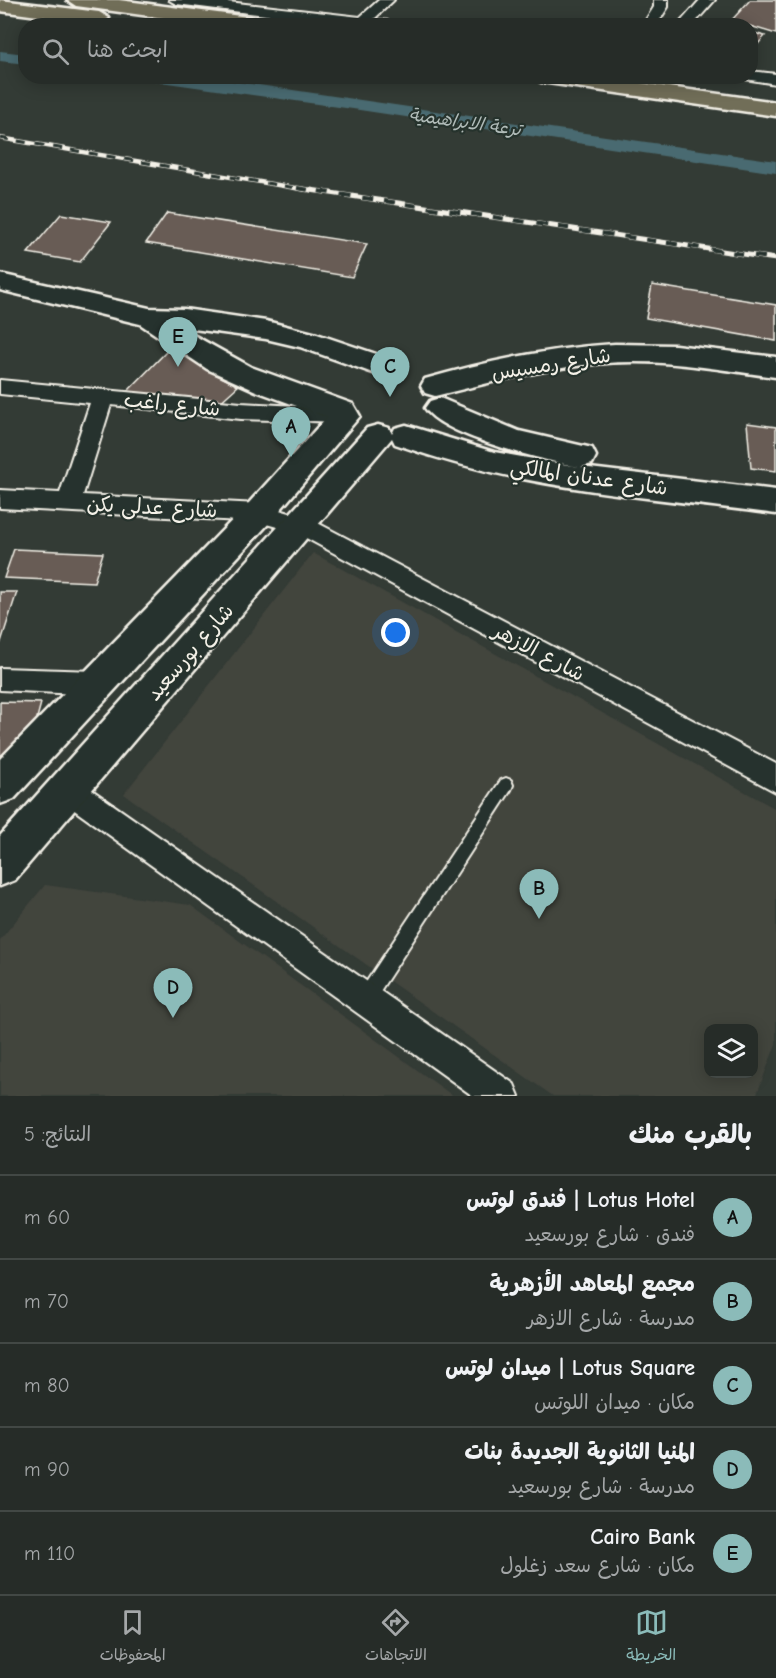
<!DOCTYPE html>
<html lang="ar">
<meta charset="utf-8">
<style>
body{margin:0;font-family:"Comic Neue","Playpen Sans Arabic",sans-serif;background:#2e3430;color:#f1f3f6;direction:rtl}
.controls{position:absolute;right:18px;bottom:18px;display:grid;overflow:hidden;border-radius:12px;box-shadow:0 3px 15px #0003}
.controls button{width:54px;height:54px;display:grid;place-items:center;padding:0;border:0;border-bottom:2px solid #424845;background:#262c28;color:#f1f3f6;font:30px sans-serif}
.you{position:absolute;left:396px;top:633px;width:21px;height:21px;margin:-15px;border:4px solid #fff;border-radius:50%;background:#1a73e8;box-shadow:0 0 0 9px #1a73e833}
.badge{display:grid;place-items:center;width:39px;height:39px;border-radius:50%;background:#8bbbb9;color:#111;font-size:20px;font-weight:700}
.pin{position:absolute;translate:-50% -50px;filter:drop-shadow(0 2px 3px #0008)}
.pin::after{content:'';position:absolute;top:32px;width:21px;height:18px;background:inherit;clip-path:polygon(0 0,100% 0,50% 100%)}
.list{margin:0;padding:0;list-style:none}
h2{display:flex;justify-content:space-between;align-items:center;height:78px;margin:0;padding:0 24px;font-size:26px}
h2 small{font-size:20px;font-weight:400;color:#a4a7a8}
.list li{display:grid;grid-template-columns:39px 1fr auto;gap:18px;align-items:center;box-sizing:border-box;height:84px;padding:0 24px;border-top:2px solid #424845}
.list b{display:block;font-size:22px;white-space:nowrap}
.list p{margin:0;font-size:20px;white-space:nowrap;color:#a4a7a8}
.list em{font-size:20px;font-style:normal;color:#a4a7a8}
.icon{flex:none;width:33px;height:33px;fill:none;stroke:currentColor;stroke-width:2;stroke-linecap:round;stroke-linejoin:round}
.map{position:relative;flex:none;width:776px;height:1096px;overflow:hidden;direction:ltr}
.search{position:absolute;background:#262c28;box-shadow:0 3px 15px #0003;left:18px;right:18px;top:18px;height:66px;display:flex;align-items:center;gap:15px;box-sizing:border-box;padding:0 21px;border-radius:24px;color:#a4a7a8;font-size:22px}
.sheet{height:498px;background:#262c28}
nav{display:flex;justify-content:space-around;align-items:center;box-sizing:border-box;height:84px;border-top:2px solid #424845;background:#262c28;font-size:16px;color:#a4a7a8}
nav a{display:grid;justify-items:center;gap:3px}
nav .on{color:#8bbbb9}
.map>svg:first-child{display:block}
</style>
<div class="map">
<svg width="776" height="1096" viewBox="0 0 776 1096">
<rect width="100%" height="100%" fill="#333b35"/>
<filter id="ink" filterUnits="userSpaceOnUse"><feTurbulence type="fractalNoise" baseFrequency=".0167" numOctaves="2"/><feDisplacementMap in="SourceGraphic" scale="12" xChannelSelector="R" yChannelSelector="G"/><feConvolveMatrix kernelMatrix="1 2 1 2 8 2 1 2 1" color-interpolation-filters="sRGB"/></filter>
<g filter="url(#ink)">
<g fill="#43453e" fill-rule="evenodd">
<path d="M313,553L776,809V1044L756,1096H553L124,794ZM708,1028H754V1074H708Z"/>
<polygon points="45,885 190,905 453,1096 0,1096 0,940"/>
</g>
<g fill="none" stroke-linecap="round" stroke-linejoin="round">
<g fill="#4a6b71" fill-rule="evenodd">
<polygon points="0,51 26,54 26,64 0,61"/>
<polygon points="144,76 197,76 776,161 776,173 353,109 153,81"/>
</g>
</g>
<g fill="#675b54" stroke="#f4f1e8" stroke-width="1.5">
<polygon points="750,0 776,0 776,34 750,26 730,22"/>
<polygon points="750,32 765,36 751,52 750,52"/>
<polygon points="167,213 367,244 352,277 146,243"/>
<polygon points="61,214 111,222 80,262 28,253"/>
<polygon points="652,285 776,305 776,341 646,318"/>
<polygon points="170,348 238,386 217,405 125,394"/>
<polygon points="747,423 776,427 776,471 751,468"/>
<polygon points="14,549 103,553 94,582 4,578"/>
<polygon points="0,592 17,592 0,645"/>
<polygon points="0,702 41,703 22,774 0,800"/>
</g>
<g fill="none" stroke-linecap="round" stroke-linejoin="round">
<defs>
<polygon id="service" points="506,778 511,780 513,785 511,790 371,1005 365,1007 359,1005 357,999 359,993 501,780"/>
<g id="minor">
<polygon points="169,0 211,0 360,17 379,0 394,0 374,19 396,22 403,26 356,26 176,4"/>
<polygon points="654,0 668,0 668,7 656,26 642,26 654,7"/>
<polygon points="700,0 715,0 692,26 677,26"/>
<polygon points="750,71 776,74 776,84 745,79 743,76 750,76"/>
<polygon points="0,380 241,403 352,409 355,414 352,419 344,422 241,419 111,405 83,495 259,504 310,519 776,764 776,792 295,532 259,522 0,508 0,490 60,493 90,403 0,394"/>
<polygon points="0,668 96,671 105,675 109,683 105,691 96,695 0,690"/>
<polygon points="69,777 79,781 514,1084 519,1096 473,1096 59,799 55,790 59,781"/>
</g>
<g id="secondary">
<polygon points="0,274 149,308 184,309 266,321 317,334 397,361 401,368 397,375 387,378 300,347 266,339 179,327 251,367 353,404 360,416 270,522 14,799 0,804 0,759 248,504 327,417 256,391 207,369 140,324 0,290"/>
<path d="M615,344L675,345L776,357V377C729,371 682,362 634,362C566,362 501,380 435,396L425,393L421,386L425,379C487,361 551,348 615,344Z"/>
<path d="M440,398L519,431L592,448L596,456L592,464L581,467L776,490V514C643,496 523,490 395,444L392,438L15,880L0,886V836L367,428L378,425L389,428L392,434L395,428L406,425L494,452L579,467C546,461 442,436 425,408L430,401Z"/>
</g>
<g id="trunk">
<polygon points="0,0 99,12 109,18 99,24 0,11"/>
<polygon points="67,0 119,0 270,20 279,26 223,26 76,6"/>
<polygon points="531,76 590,76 776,102 776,116 541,82"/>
</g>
</defs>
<use href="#service" stroke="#f4f1e8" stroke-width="4"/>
<use href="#minor" stroke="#f4f1e8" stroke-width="4"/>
<use href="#secondary" stroke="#f4f1e8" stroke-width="5"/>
<use href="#trunk" stroke="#f4f1e8" stroke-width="5"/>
<use href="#service" fill="#26332d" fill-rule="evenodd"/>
<use href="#minor" fill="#26332d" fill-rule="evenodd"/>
<use href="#secondary" fill="#26332d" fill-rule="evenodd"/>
<use href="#trunk" fill="#716e59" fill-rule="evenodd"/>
<defs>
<polyline id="rail-far1" points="0,138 307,190"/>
<polyline id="rail" points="297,188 776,259"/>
</defs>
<use href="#rail-far1" stroke="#f4f1e8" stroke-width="4.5"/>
<use href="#rail" stroke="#f4f1e8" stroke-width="5"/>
<use href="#rail-far1" stroke="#26332d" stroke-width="3" stroke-dasharray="9" stroke-linecap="butt"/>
<use href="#rail" stroke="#26332d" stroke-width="4" stroke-dasharray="11" stroke-linecap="butt"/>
</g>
</g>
<g text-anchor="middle" stroke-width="4.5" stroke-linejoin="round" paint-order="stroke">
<g font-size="18" font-style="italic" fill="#b0bbb8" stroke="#26332d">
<text transform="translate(465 122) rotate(8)" y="6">ترعة الابراهيمية</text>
</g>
<g font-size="21" fill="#f4f1e8" stroke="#26332d">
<text transform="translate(551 364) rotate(-9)" y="7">شارع رمسيس</text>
<text transform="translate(172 404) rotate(6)" y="7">شارع راغب</text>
<text transform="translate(589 477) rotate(8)" y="7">شارع عدنان المالكي</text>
<text transform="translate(152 507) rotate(3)" y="7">شارع عدلى يكن</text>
<text transform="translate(190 652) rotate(-49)" y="7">شارع بورسعيد</text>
<text transform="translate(539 652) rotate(28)" y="7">شارع الازهر</text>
</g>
</g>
</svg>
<div class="controls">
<button><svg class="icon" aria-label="layers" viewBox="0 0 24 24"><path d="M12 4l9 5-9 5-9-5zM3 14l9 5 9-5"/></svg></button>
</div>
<div class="you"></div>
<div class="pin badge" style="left:291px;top:457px">A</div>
<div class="pin badge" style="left:539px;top:919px">B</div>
<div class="pin badge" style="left:390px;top:397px">C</div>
<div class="pin badge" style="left:173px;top:1018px">D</div>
<div class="pin badge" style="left:178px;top:367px">E</div>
<div class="search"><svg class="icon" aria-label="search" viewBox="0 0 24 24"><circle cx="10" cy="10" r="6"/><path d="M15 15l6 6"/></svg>ابحث هنا</div>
</div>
<section class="sheet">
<h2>بالقرب منك<small>النتائج: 5</small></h2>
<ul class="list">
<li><span class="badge">A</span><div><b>Lotus Hotel | فندق لوتس</b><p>فندق · شارع بورسعيد</p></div><em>60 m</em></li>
<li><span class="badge">B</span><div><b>مجمع المعاهد الأزهرية</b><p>مدرسة · شارع الازهر</p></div><em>70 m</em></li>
<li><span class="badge">C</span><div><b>Lotus Square | ميدان لوتس</b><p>مكان · ميدان اللوتس</p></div><em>80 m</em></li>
<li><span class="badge">D</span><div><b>المنيا الثانوية الجديدة بنات</b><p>مدرسة · شارع بورسعيد</p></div><em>90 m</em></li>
<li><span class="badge">E</span><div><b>Cairo Bank</b><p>مكان · شارع سعد زغلول</p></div><em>110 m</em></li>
</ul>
</section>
<nav>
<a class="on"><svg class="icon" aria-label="map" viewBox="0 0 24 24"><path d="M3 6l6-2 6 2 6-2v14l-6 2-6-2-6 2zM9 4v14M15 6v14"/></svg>الخريطة</a>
<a><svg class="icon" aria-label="directions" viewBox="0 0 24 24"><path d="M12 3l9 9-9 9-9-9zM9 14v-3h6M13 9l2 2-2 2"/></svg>الاتجاهات</a>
<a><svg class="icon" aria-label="saved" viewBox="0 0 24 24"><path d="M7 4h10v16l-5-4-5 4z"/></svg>المحفوظات</a>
</nav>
